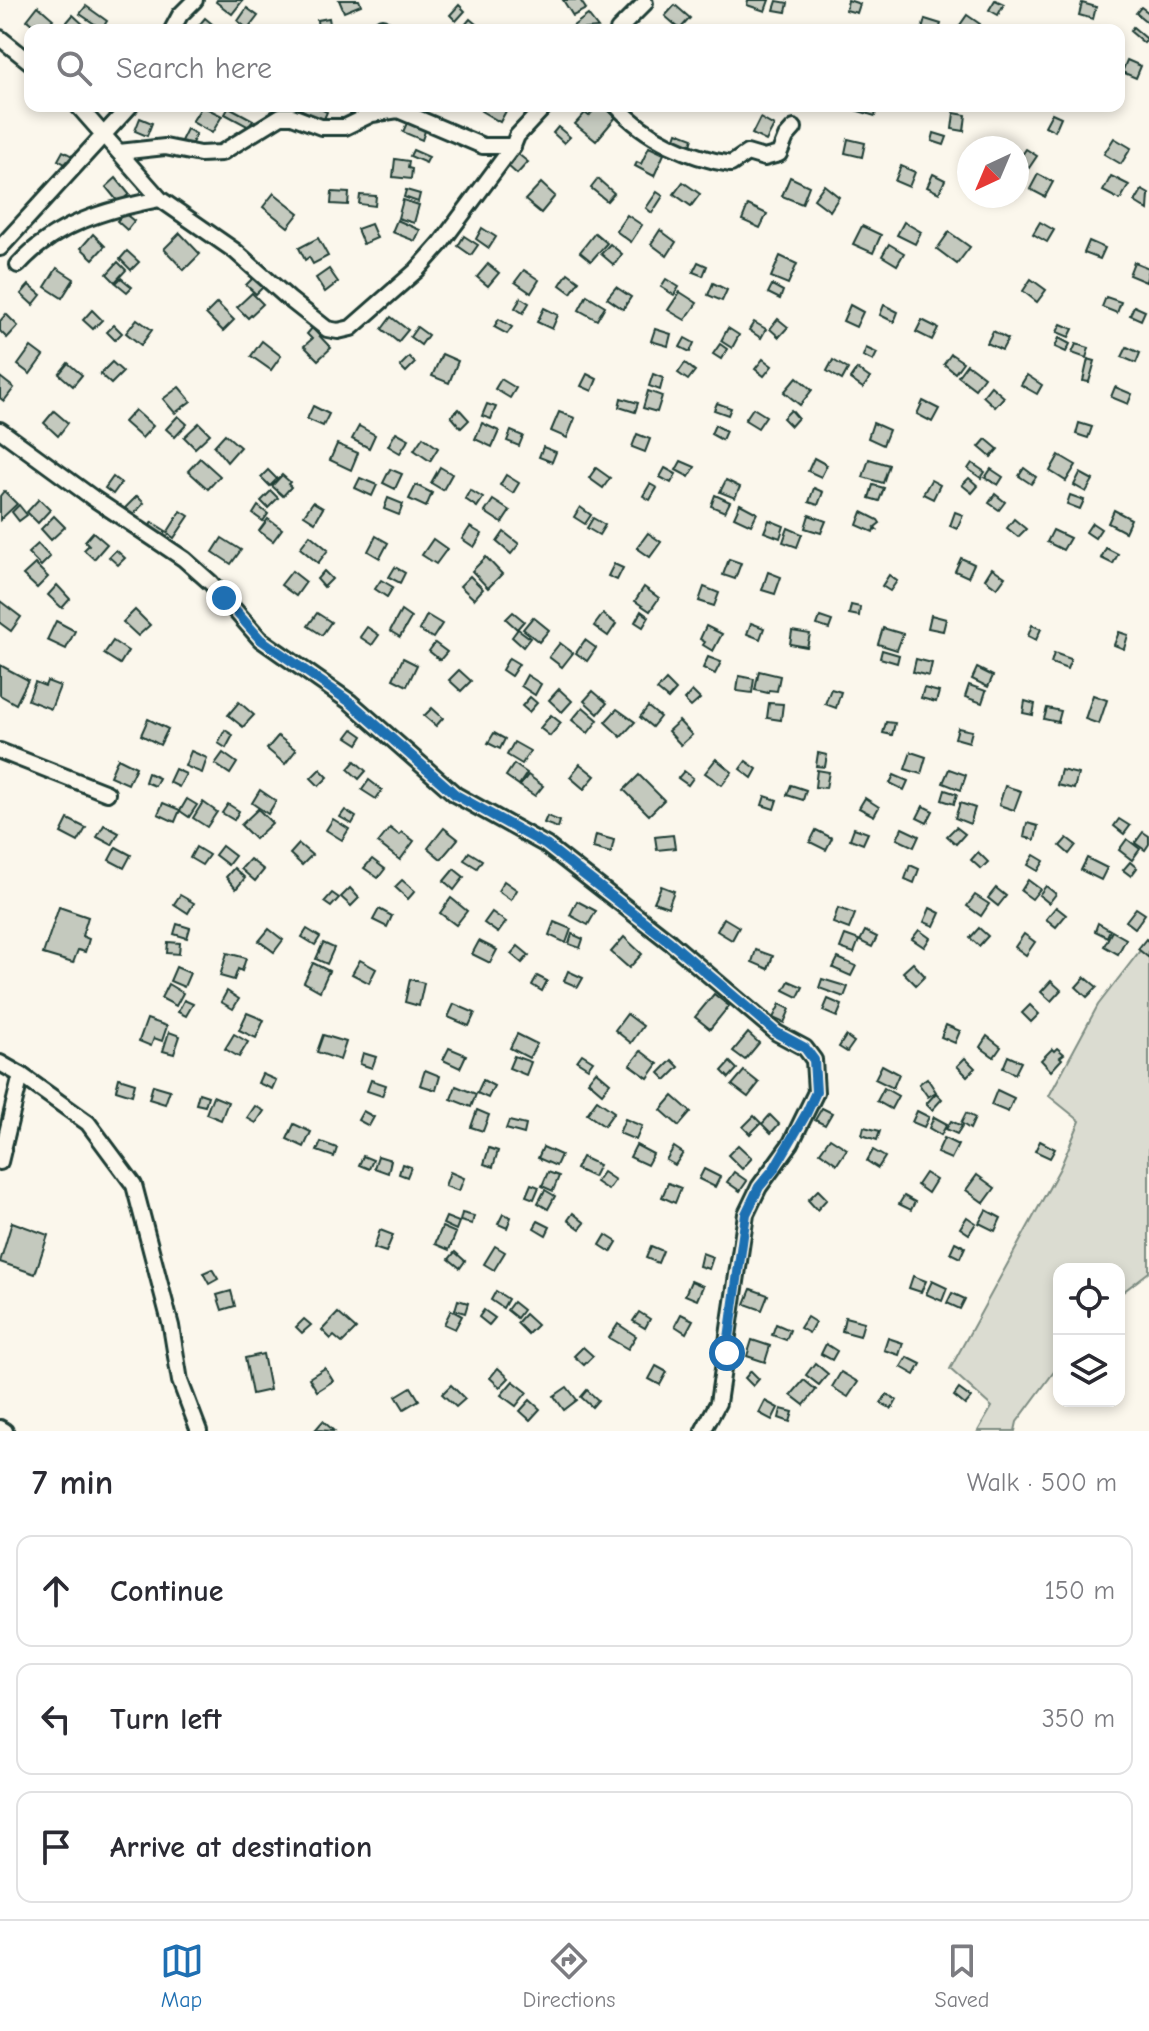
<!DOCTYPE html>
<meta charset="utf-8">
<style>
body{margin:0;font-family:"Comic Neue",sans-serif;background:#f7f7f7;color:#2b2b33}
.controls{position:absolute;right:24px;bottom:24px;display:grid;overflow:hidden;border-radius:16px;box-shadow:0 4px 12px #0003}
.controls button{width:72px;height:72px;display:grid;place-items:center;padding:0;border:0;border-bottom:2px solid #e1e1e2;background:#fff;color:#2b2b33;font:40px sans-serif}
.compass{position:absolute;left:957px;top:136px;width:72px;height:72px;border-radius:50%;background:#fff;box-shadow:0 4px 12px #0003;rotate:224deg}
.stop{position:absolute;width:24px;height:24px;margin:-18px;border:6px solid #1f6fb2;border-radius:50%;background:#fff}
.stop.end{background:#1f6fb2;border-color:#fff;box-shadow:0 2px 8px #0008}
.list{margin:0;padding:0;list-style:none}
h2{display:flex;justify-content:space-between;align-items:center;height:104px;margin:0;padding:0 32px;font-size:34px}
h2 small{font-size:26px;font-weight:400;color:#7c7c81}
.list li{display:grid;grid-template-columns:52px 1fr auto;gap:24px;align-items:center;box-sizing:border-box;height:112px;margin:0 16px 16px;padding:0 16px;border:2px solid #e1e1e2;border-radius:16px}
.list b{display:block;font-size:30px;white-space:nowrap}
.list em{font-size:26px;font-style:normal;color:#7c7c81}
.icon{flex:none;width:44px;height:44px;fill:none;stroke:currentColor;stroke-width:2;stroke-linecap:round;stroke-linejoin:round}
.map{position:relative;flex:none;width:1149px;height:1431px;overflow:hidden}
.search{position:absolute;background:#fff;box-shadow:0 4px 12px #0003;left:24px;right:24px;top:24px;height:88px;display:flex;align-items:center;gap:20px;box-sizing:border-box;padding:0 28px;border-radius:16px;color:#7c7c81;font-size:30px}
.sheet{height:488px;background:#fff}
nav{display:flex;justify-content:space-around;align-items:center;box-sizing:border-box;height:112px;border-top:2px solid #e1e1e2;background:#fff;font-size:22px;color:#7c7c81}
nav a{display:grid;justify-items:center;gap:4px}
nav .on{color:#1f6fb2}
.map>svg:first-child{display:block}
</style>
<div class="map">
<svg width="1149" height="1431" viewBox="0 0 1149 1431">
<rect width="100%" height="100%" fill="#fbf7ec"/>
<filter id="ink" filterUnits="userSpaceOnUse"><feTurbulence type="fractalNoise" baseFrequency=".0125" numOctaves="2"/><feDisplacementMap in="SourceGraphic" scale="16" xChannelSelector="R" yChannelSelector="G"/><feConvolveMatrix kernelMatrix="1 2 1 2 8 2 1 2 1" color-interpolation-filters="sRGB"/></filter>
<g filter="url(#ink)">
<polygon fill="#dbdcd1" stroke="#7d8c82" stroke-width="2" points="1149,939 1149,1272 1119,1295 1119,1269 1059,1269 1059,1365 1017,1422 1015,1431 978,1431 992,1407 950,1369 1060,1168 1080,1121 1049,1096 1098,1005"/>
<g fill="#c4c9be" stroke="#1f3d34" stroke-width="2">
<polygon points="217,0 243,0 232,14 216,2"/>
<polygon points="339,0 359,0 361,5 344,12"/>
<polygon points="563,0 580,0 586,9 573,16"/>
<polygon points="748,0 769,0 765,11 747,5"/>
<polygon points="848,0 860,4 857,13 846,10"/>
<polygon points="995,0 1004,4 998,15 989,10"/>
<polygon points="777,1 788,3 786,12 774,10"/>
<polygon points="1082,3 1096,7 1093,19 1079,15"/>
<polygon points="459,5 465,11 456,21 450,15"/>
<polygon points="675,5 690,18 680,29 665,16"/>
<polygon points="38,6 53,19 44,30 39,30 27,20"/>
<polygon points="86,6 107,21 102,29 80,14"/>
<polygon points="1141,7 1149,13 1147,22 1136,13"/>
<polygon points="247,8 258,16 248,29 238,21"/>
<polygon points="73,15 85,26 81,30 60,30"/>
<polygon points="588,15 598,28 575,30 573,26"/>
<polygon points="967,15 980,24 976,30 968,30 960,25"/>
<polygon points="205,18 217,28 195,30"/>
<polygon points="329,18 331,30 318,30 317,20"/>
<polygon points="470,19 483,30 469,30 464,26"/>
<polygon points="925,19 941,24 939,30 922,30"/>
<polygon points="1133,27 1147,39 1144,43 1130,31"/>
<polygon points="1127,60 1141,66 1136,78 1122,72"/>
<polygon points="202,106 222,116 212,133 192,122"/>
<polygon points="299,106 314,106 327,112 323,121 298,108"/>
<polygon points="484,106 498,106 506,111 500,122 481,111"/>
<polygon points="597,106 603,106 616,117 596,141 575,124 585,113 589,116"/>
<polygon points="853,106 878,106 875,116 852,109"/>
<polygon points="229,107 253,120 249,127 225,114"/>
<polygon points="954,113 966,115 964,131 952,129"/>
<polygon points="1052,113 1061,117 1055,131 1045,126"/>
<polygon points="140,118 152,123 147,136 135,131"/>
<polygon points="409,118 427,125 422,140 403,132"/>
<polygon points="760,118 774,126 766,141 752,134"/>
<polygon points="558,127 570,137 564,143 553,133"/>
<polygon points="187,129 196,134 190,148 180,143"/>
<polygon points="677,132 693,138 690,149 673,144"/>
<polygon points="934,133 947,137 944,145 932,141"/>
<polygon points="1114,138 1131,148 1121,164 1104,154"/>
<polygon points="848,139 865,143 862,157 845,153"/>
<polygon points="649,147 664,154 654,176 635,166 637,162 641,164"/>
<polygon points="1026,149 1037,156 1029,168 1018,161"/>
<polygon points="413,150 429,157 426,163 410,156"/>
<polygon points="63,151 72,156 67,165 58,160"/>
<polygon points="518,154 528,162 517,174 508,166"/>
<polygon points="395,159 409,161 408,168 412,169 411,179 393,177"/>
<polygon points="901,166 915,172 909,187 895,181"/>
<polygon points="933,174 945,180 939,193 927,187"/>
<polygon points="1038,174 1053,182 1045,197 1030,189"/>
<polygon points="1111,176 1129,185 1120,200 1103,191"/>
<polygon points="790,177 809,186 802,204 782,196"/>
<polygon points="116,178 129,194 119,203 106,187"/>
<polygon points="598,179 614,193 607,201 591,188"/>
<polygon points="683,182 700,194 691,206 674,194"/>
<polygon points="541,183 555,196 541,213 525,200"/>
<polygon points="824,185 839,197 830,211 814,199"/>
<polygon points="406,190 420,194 418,202 404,197"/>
<polygon points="1142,190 1149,194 1148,210 1135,202"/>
<polygon points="332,192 349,193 348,205 331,204"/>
<polygon points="657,192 663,196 652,213 646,208"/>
<polygon points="274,193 299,213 288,227 263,207"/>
<polygon points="360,195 376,196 375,206 359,204"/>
<polygon points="403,200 419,205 414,223 398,218"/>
<polygon points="748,205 767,214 760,228 742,220"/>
<polygon points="124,213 134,221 127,230 117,221"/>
<polygon points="627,215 642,225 631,242 616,231"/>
<polygon points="397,220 420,230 415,241 392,232"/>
<polygon points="904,222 921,232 915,244 897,235"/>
<polygon points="1040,222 1054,230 1047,242 1033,234"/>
<polygon points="371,224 377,238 363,244 357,229"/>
<polygon points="862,226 881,235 873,253 853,244"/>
<polygon points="482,228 496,237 489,248 476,239"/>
<polygon points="660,230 676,242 667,256 651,244"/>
<polygon points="949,232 970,247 957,264 937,249"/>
<polygon points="180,233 200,254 184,270 164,249"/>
<polygon points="595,233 607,243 591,261 580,252"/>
<polygon points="93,234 105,246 93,259 81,248"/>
<polygon points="464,236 478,245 471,255 458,246"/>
<polygon points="318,238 328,256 313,264 309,257 305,260 299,248"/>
<polygon points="1089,241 1105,248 1100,259 1084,253"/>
<polygon points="610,244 622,254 614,265 601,254"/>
<polygon points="889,244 904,253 897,265 882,256"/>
<polygon points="127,251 139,262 131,270 120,259"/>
<polygon points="780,256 797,264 788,284 771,277"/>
<polygon points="118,262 126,270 115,282 107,274"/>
<polygon points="698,262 707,266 703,276 693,272"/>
<polygon points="1134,262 1149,268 1146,282 1129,275"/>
<polygon points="488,264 499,273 488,286 477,277"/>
<polygon points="57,268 74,279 62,298 45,287"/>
<polygon points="329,269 338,282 325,292 316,278"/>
<polygon points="524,270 539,280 531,293 515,282"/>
<polygon points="568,273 579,281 571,293 560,285"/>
<polygon points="254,277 264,286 256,294 246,285"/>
<polygon points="121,278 132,287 127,292 116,283"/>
<polygon points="666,279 679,287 674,295 661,287"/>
<polygon points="1031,279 1046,290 1037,302 1023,291"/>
<polygon points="713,283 727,290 722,301 708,295"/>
<polygon points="29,285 41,295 33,305 21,294"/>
<polygon points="772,285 783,291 780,299 768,293"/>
<polygon points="616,287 631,297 623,309 607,298"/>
<polygon points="680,292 697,303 685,320 668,310"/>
<polygon points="252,293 263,304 248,318 237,307"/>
<polygon points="587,295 605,306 597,320 579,310"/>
<polygon points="1106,297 1121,302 1117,313 1102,307"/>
<polygon points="521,298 529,303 523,313 515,308"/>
<polygon points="217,303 234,320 223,331 206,314"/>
<polygon points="850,305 863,312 856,327 843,321"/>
<polygon points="884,305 898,312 894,322 880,315"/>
<polygon points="1134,306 1145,311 1141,320 1130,315"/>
<polygon points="544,308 558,315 552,329 537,322"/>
<polygon points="92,310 102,320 93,329 83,320"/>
<polygon points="6,314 18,326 7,338 0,331 0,321"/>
<polygon points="391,317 408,330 398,342 382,329"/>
<polygon points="137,319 152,330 141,345 126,333"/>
<polygon points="499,319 512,327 507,334 494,327"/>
<polygon points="778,319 788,327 779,337 770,329"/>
<polygon points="922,320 938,328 932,340 916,332"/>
<polygon points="754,322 766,329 761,338 749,330"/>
<polygon points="1061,324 1073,329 1069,337 1057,332"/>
<polygon points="114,325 122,333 115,340 107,332"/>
<polygon points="417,327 428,335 421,345 410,337"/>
<polygon points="312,328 331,348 318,360 304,346 312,339 307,334"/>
<polygon points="728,328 739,335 732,348 721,341"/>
<polygon points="655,329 671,334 668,346 651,341"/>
<polygon points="993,331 1008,339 1002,350 987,343"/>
<polygon points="685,338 694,343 690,352 680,347"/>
<polygon points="1059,338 1070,344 1066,352 1055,347"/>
<polygon points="262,341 281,356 271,370 251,356"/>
<polygon points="720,344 727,349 721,359 713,354"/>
<polygon points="1076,344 1089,348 1086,358 1072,353"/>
<polygon points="31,347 43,356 30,374 18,365"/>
<polygon points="1127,347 1140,353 1136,363 1122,357"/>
<polygon points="866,348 877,353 873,361 863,356"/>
<polygon points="442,354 458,361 449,383 432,376"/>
<polygon points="951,354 963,362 955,373 944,364"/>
<polygon points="409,357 415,363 406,372 400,366"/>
<polygon points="763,359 772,366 764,376 755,369"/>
<polygon points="1088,359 1095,361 1089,382 1083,381"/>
<polygon points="833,360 848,369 842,380 827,371"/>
<polygon points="112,362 123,372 111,384 100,374"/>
<polygon points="68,363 82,375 73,386 59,374"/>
<polygon points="685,363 695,371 688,380 678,373"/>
<polygon points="967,364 984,377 975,389 958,376"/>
<polygon points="857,369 870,378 863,388 850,379"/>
<polygon points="587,374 597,379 592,391 581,386"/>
<polygon points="653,374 663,378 660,390 649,386"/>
<polygon points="1027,375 1042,385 1037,394 1021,385"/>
<polygon points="0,377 14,388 4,401 0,398"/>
<polygon points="797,377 812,390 800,405 784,392"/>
<polygon points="501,379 516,388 510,398 495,389"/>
<polygon points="991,386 1004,397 995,407 983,396"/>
<polygon points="179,387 191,401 175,413 163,399"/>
<polygon points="1115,387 1132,394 1128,404 1111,397"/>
<polygon points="648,391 662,396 657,412 643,408"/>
<polygon points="621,398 638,403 635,412 619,407"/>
<polygon points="923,401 939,409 932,422 917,414"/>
<polygon points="717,403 731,408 728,415 714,410"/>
<polygon points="487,404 496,407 491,419 482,416"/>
<polygon points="313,406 329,414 323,426 307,419"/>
<polygon points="753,408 766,416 758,428 745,420"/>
<polygon points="459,409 469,420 461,428 451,416"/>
<polygon points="135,410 153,426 142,438 124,422"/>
<polygon points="791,410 798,418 791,426 783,418"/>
<polygon points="54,411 68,423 58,436 44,423"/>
<polygon points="559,412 575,418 567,438 551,431"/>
<polygon points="178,416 187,424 175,437 166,429"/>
<polygon points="199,423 210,434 195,448 184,437"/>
<polygon points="482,423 499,431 492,447 475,439"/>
<polygon points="873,423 889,430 883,445 868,438"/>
<polygon points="1079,423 1092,427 1088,438 1076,434"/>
<polygon points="715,425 726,431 722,440 711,434"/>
<polygon points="359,426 375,435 369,448 352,439"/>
<polygon points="511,431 523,436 519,446 507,441"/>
<polygon points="396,432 409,439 400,453 388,446"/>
<polygon points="225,434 240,447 227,462 214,446"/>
<polygon points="637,434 650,439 645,452 632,447"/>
<polygon points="423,437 438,448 430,461 414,450"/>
<polygon points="986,439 998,449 991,457 979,447"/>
<polygon points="337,444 358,453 351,470 330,460"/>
<polygon points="543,447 556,452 552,462 539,457"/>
<polygon points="1059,455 1076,465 1066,481 1050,471"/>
<polygon points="200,458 220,476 208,489 188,471"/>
<polygon points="814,458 827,465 821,477 808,471"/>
<polygon points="869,459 889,465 883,483 863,477"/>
<polygon points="681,461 695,467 689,477 676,470"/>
<polygon points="972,463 985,472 981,478 968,469"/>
<polygon points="440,467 452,474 443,490 431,483"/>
<polygon points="596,468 610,478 603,488 589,478"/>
<polygon points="665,468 676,474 671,483 660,477"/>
<polygon points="1024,468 1036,477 1031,484 1019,476"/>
<polygon points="390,469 402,474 395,489 383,483"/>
<polygon points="991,469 1003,477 998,485 985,478"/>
<polygon points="268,470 277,479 270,486 261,477"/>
<polygon points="1080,473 1093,480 1086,492 1074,485"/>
<polygon points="282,475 290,482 288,484 291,487 283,496 272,486"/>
<polygon points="506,475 519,483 513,493 500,485"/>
<polygon points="113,477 121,483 113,494 105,488"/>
<polygon points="360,478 377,485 372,496 355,488"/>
<polygon points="969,478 978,486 972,493 962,485"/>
<polygon points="726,480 740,487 735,498 720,492"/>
<polygon points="931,480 940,485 933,499 923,494"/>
<polygon points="650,484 657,488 650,500 643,496"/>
<polygon points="416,485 432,493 426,507 409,499"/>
<polygon points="873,485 884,488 879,501 869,498"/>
<polygon points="814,488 823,492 818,505 809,502"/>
<polygon points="470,490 483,498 477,507 465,499"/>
<polygon points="4,491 17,504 0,520 0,496"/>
<polygon points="271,491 278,498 268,508 261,501"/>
<polygon points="995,494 1005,502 999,510 989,503"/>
<polygon points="715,495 730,502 725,512 711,506"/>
<polygon points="1070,495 1084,500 1080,509 1067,504"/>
<polygon points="137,496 144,503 132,516 125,508"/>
<polygon points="388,498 403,504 399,515 384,509"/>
<polygon points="39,499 50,510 38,523 27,512"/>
<polygon points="493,500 510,511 502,523 485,512"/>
<polygon points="313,502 323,508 315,522 304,515"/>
<polygon points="740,504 757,513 751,525 734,517"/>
<polygon points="19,505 27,515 19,521 12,512"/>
<polygon points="258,506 268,514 263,521 253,514"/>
<polygon points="580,507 591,515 585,524 574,517"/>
<polygon points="1114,510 1131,519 1125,532 1108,523"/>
<polygon points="181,511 189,516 174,538 167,533"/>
<polygon points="862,512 878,520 880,523 875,527 877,530 874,529 873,532 857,525"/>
<polygon points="955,512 963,515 957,529 950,526"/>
<polygon points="809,515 826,521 821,533 805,528"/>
<polygon points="54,516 65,527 51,540 41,529"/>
<polygon points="593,518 605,525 599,535 587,528"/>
<polygon points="268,519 282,529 273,541 259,531"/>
<polygon points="1014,519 1026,529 1018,537 1007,528"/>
<polygon points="769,520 784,526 780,538 764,532"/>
<polygon points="152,522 166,531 161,538 148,529"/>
<polygon points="1092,523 1101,529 1095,538 1086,532"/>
<polygon points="470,527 482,534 474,547 462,539"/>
<polygon points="788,528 802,534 797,547 783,542"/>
<polygon points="1053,530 1070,538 1063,550 1047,542"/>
<polygon points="93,532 107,544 94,559 84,550 89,545 85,541"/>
<polygon points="504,532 519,544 511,554 497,542"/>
<polygon points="648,533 661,542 650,557 637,548"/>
<polygon points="310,535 328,550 318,563 300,548"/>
<polygon points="376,536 388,543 380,558 368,551"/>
<polygon points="222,538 241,550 231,564 213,552"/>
<polygon points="433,539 447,549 436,564 422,555"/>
<polygon points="38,544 50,557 41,566 28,553"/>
<polygon points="1106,548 1118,554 1113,564 1101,558"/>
<polygon points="116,550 125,558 118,565 109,557"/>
<polygon points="486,557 502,574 488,588 472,571"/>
<polygon points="961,558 974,564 968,577 955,571"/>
<polygon points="729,559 741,563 735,579 723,575"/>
<polygon points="35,564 48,577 37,588 23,575"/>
<polygon points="614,564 623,568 617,580 608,576"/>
<polygon points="395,567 405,573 400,583 389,577"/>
<polygon points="992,568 1005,577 997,588 985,579"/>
<polygon points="292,571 306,582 296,596 281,585"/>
<polygon points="324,571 332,579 324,587 317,579"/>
<polygon points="768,572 781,577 775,594 762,590"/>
<polygon points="889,575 897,581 890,591 882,586"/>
<polygon points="470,576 483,589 474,599 460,586"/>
<polygon points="381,580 393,587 387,597 375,589"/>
<polygon points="57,585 70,599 62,608 48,595"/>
<polygon points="644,587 659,598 650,611 635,601"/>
<polygon points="704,587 719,593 714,606 699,601"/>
<polygon points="0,601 21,617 11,631 0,623"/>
<polygon points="851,605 860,607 859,616 849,614"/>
<polygon points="135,610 150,625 138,636 123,622"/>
<polygon points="401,611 411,618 400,637 390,631"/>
<polygon points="641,611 649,617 643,627 635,622"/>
<polygon points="513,612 524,621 517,629 506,619"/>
<polygon points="317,613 331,622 322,635 308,626"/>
<polygon points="603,614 616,624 608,636 594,626"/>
<polygon points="427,615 442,624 433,638 419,630"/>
<polygon points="931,615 946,619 943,631 928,628"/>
<polygon points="533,617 549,630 539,642 523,629"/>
<polygon points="820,617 832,621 829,629 817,625"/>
<polygon points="56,621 75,631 66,649 47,640"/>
<polygon points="751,623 764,628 760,639 747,634"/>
<polygon points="1032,625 1041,629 1036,640 1028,636"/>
<polygon points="706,626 722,634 713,651 703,645 705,642 700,639"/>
<polygon points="367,627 379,635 372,645 360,637"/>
<polygon points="883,628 903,634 897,650 878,644"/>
<polygon points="518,629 530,638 523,647 512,637"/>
<polygon points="792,631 810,634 807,647 790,644"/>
<polygon points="1119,632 1128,635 1124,649 1114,645"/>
<polygon points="585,640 596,648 587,661 576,653"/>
<polygon points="113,641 128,651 120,664 104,654"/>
<polygon points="435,643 447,652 440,660 429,651"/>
<polygon points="560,643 573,653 562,667 549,657"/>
<polygon points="882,650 899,655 897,663 880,658"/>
<polygon points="1054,653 1071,659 1067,669 1051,663"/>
<polygon points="708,657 721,662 715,674 703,668"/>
<polygon points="403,658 417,665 407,686 393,679"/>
<polygon points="509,658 519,664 511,676 502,670"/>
<polygon points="916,659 932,663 929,676 913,672"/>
<polygon points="0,665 28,680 16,704 0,695"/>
<polygon points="977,668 993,676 988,687 972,679"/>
<polygon points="459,670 471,681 461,691 449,680"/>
<polygon points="759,671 780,676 777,691 769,690 768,693 755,690"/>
<polygon points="527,675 541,684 535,695 521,686"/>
<polygon points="739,676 754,679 752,693 737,691"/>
<polygon points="666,680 676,690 668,699 657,690"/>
<polygon points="47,681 60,686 51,709 28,700 35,682 45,686"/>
<polygon points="969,685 986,691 982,703 965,697"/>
<polygon points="924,688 939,692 936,702 921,698"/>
<polygon points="559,689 572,701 562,712 549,700"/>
<polygon points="831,689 841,692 836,708 825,704"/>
<polygon points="593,691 607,703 598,714 584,701"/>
<polygon points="692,691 700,699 691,707 684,700"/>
<polygon points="1093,695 1107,700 1099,724 1085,719"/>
<polygon points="530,697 537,703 529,712 522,706"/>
<polygon points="1025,701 1035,704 1033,715 1023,713"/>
<polygon points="239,702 254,715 243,727 228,715"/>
<polygon points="769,703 783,704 781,720 767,718"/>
<polygon points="583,707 598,720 588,733 572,720"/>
<polygon points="648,707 660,717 652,727 640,717"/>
<polygon points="432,708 443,718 436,726 424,716"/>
<polygon points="1047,708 1061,711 1058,722 1044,719"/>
<polygon points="617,709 635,722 621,737 605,722"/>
<polygon points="551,715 561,723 550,736 540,728"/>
<polygon points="148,719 168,729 160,745 141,735"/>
<polygon points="679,721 692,735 681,745 668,731"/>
<polygon points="886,722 895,723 892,735 883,733"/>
<polygon points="958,728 972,731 969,742 955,738"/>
<polygon points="353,729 363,736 358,744 347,737"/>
<polygon points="225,730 233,735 226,748 218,743"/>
<polygon points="494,733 505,739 500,749 488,743"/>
<polygon points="278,736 296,750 285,764 267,749"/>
<polygon points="514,742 530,751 522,764 507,755"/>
<polygon points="191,751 207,758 202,773 185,766"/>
<polygon points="911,752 926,757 921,774 905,769"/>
<polygon points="223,753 237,763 230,774 215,764"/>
<polygon points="818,753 827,755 825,767 816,766"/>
<polygon points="118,758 136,767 128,784 110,776"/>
<polygon points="716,759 732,772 722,785 705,773"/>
<polygon points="355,761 366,771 359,779 348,769"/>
<polygon points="746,761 757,769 752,778 740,769"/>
<polygon points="514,764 527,773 519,785 506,776"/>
<polygon points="580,764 595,776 584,789 570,777"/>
<polygon points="175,769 186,774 179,787 169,782"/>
<polygon points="320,769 328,777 319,786 311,778"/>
<polygon points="949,769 966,775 961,790 943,783"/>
<polygon points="817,770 829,772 826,788 815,787"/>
<polygon points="1061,770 1078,774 1074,789 1057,785"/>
<polygon points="684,771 693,778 688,785 678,778"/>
<polygon points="148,773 159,778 155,786 145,782"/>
<polygon points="528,775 543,786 535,796 520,786"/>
<polygon points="639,775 664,800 649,815 624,790"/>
<polygon points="894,775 908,781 904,790 890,783"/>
<polygon points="369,780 382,790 376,799 362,790"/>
<polygon points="791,785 806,790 803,800 787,795"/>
<polygon points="1005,786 1021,791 1014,810 999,805"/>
<polygon points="260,790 276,801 268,814 252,803"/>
<polygon points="945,790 957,794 954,804 942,800"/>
<polygon points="765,796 777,800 774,809 762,805"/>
<polygon points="865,798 879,807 874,816 859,808"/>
<polygon points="187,799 197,805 189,817 180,811"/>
<polygon points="203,802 217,812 207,827 193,818"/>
<polygon points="163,803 180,810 175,822 158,814"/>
<polygon points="960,803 975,808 970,824 955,818"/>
<polygon points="228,804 239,811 234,820 222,813"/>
<polygon points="923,806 933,811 927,823 917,818"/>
<polygon points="258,809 272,823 255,839 241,825"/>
<polygon points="345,810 356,817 352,824 340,817"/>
<polygon points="547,816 560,821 558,828 544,823"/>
<polygon points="68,819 86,828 78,842 61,833"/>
<polygon points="333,819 349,829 342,840 326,830"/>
<polygon points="1119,819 1130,826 1124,834 1114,826"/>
<polygon points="1027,823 1038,826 1035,840 1024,837"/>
<polygon points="104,825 119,833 112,845 97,837"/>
<polygon points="956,827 965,834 956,844 947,836"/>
<polygon points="390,828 399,835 402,832 414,841 400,860 378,843"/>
<polygon points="444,828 458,839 441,859 428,848"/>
<polygon points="854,828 868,833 863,844 850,839"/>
<polygon points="902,828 919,836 914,847 897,839"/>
<polygon points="816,830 832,838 826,850 810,842"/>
<polygon points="1143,832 1149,836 1149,844 1145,850 1135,843"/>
<polygon points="596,835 614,840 611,853 593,848"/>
<polygon points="673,835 675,848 657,850 655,837"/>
<polygon points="1067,838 1076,845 1069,854 1060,846"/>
<polygon points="1127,839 1140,849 1132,860 1119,850"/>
<polygon points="299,844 312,855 302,865 290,854"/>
<polygon points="222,846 235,856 228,865 215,855"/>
<polygon points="116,847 131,855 124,868 109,860"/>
<polygon points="196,847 209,855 202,865 190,858"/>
<polygon points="469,852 482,860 477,868 464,860"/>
<polygon points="978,852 988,862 981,869 971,860"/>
<polygon points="1034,855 1044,861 1038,871 1028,865"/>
<polygon points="1087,858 1107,868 1101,880 1081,870"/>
<polygon points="250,859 264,870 255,881 241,869"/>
<polygon points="372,859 385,869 378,878 364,868"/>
<polygon points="1130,862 1137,868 1131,876 1123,870"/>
<polygon points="910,865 919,869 914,883 905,879"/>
<polygon points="234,868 245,878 236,889 226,877"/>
<polygon points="454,869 464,877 454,890 444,881"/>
<polygon points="402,880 415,891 408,899 395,887"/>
<polygon points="1028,880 1040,889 1032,899 1021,891"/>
<polygon points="504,881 517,890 511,900 498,891"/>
<polygon points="661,886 674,891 668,907 654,902"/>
<polygon points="1046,886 1056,894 1049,903 1039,895"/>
<polygon points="350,888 359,898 351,906 341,897"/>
<polygon points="996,888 1006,896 998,906 988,898"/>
<polygon points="332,893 339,898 331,907 324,902"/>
<polygon points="180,895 194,903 188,913 174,904"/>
<polygon points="975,895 989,904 981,916 967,906"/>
<polygon points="451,898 467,911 456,925 440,913"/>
<polygon points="577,901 596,911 588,925 570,915"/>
<polygon points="59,907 88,917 82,936 89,939 85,952 78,950 73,963 43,954"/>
<polygon points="1056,907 1066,915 1056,927 1046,919"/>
<polygon points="838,908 855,914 849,929 833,923"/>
<polygon points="930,908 940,913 934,926 924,922"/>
<polygon points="1136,908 1145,914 1135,928 1126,921"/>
<polygon points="379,909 392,916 387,927 373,920"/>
<polygon points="492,912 506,922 498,933 484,923"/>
<polygon points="724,918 739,927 732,940 717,931"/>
<polygon points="554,922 571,929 566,943 549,935"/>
<polygon points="1098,923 1110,930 1107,937 1095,931"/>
<polygon points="177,924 190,928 187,938 174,934"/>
<polygon points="979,928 988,936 979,946 970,938"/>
<polygon points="269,929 283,940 274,952 259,941"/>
<polygon points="307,929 320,937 315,945 302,937"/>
<polygon points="919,930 930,938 924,947 912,939"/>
<polygon points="865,931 877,937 872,947 860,941"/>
<polygon points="1112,931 1126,939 1118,954 1104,946"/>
<polygon points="572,934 583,939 580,948 569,944"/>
<polygon points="1024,934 1035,942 1026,955 1015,947"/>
<polygon points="845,935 859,940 854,953 840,948"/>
<polygon points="624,937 642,954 629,968 611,952"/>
<polygon points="1146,939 1149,942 1149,958 1138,949"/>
<polygon points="479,941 497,950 490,963 472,954"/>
<polygon points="168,942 180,943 179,954 167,953"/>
<polygon points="323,943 334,948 327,964 316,959"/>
<polygon points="518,946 529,955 522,963 511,954"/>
<polygon points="756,950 773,956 768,969 752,962"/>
<polygon points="227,953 246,958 242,971 238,969 234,980 220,976"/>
<polygon points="838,958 856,966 851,976 833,968"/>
<polygon points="360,960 376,969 369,983 352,974"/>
<polygon points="313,963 329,971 320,991 304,982"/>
<polygon points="913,963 925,976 916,985 903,972"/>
<polygon points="176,967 190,973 184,987 170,981"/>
<polygon points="568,971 583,978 578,987 564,981"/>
<polygon points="537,976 547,981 542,991 532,985"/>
<polygon points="1085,977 1097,987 1087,997 1076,987"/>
<polygon points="410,979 424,983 419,1006 405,1002"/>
<polygon points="822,979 848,987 844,997 819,988"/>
<polygon points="789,981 803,987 798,997 784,990"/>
<polygon points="1051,981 1061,990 1051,1001 1041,992"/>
<polygon points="168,984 183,993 176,1006 161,998"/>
<polygon points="227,991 239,999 233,1009 221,1002"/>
<polygon points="714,994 729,1006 710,1029 695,1017"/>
<polygon points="828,999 842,1005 837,1017 823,1011"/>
<polygon points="184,1000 193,1004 186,1016 178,1012"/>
<polygon points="454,1004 475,1013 469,1026 448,1017"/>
<polygon points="780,1004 790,1009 784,1023 773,1018"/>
<polygon points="1030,1005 1039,1014 1031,1022 1022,1013"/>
<polygon points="247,1013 264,1020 256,1038 239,1030"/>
<polygon points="627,1014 643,1026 631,1043 615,1030"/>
<polygon points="147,1019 167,1026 162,1041 154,1038 151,1046 139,1041"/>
<polygon points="946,1025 960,1031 955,1043 941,1037"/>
<polygon points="169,1032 180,1036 174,1054 163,1051"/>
<polygon points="748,1033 759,1043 745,1060 733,1051"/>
<polygon points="234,1034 248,1042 239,1057 225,1049"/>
<polygon points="517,1034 537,1044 529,1058 510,1048"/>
<polygon points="323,1035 346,1042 340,1060 317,1052"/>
<polygon points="846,1036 854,1042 847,1052 839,1047"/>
<polygon points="987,1036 1001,1047 994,1057 980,1047"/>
<polygon points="449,1048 466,1055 460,1068 443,1060"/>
<polygon points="1057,1048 1064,1054 1060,1057 1062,1059 1051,1071 1041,1060 1052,1049 1054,1051"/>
<polygon points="641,1051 658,1064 648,1078 630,1065"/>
<polygon points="363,1053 376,1057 372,1068 360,1064"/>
<polygon points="582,1054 593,1061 588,1068 577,1061"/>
<polygon points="514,1056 531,1062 526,1075 509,1068"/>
<polygon points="1008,1056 1021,1062 1015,1074 1003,1068"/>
<polygon points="965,1058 975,1068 967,1076 957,1066"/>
<polygon points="672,1060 679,1067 666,1080 659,1073"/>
<polygon points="730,1062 737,1069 729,1078 722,1071"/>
<polygon points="882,1065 899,1074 893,1088 875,1079"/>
<polygon points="425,1070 440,1076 436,1090 420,1085"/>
<polygon points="596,1071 610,1083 602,1093 588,1081"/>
<polygon points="744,1071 759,1083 748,1097 732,1085"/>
<polygon points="262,1074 276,1080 272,1089 258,1083"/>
<polygon points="119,1078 135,1083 132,1095 116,1090"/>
<polygon points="927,1078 936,1092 928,1097 919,1084"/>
<polygon points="371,1080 386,1085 382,1096 367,1091"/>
<polygon points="483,1080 494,1086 488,1098 477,1093"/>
<polygon points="153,1085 170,1090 165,1104 149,1099"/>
<polygon points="456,1086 476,1094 471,1107 451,1099"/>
<polygon points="884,1088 898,1096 891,1109 877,1101"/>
<polygon points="997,1090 1014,1098 1008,1112 991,1105"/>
<polygon points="199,1093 208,1096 205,1106 196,1104"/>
<polygon points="936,1093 942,1099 932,1110 926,1104"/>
<polygon points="213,1096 228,1102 221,1120 206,1114"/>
<polygon points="673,1096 691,1112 679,1126 661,1110"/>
<polygon points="597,1100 614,1112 604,1126 587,1114"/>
<polygon points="255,1106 264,1111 256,1123 247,1118"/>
<polygon points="822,1108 832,1113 825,1125 815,1120"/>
<polygon points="477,1110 489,1115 483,1131 471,1127"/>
<polygon points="363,1111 374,1117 369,1126 358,1120"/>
<polygon points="917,1111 929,1117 924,1127 912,1122"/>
<polygon points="966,1113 975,1118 970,1129 961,1123"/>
<polygon points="770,1115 779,1124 771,1133 762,1124"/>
<polygon points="754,1116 761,1123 750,1134 743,1127"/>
<polygon points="934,1117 947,1124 941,1135 929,1128"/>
<polygon points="625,1119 642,1126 636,1140 619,1133"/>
<polygon points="509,1121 526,1125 524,1134 506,1129"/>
<polygon points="951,1121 962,1126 957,1134 946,1129"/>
<polygon points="294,1124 311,1132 304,1147 287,1139"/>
<polygon points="864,1127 880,1131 877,1140 862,1135"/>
<polygon points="830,1138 847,1149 837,1164 820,1152"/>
<polygon points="944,1138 958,1145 951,1159 937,1153"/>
<polygon points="1040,1141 1055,1149 1050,1158 1035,1151"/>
<polygon points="321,1142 337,1148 334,1157 317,1151"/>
<polygon points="636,1145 653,1154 647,1165 630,1157"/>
<polygon points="738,1145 752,1158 742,1169 728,1155"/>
<polygon points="543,1147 561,1155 556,1166 538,1158"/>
<polygon points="674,1147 683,1153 675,1165 666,1160"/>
<polygon points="489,1148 498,1151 493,1167 484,1164"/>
<polygon points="873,1150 885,1157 878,1168 867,1161"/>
<polygon points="363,1156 373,1160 369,1169 359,1165"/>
<polygon points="378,1156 391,1160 388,1173 374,1168"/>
<polygon points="582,1157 599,1165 593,1177 576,1169"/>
<polygon points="402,1164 411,1167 407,1177 399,1174"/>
<polygon points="704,1169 720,1177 715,1187 699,1179"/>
<polygon points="450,1172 464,1178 459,1191 445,1186"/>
<polygon points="548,1172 559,1176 553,1191 542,1186"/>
<polygon points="603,1172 615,1180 608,1190 596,1182"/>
<polygon points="734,1172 747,1181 740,1191 727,1182"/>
<polygon points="925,1173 936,1180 928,1193 917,1185"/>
<polygon points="977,1175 995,1188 984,1203 966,1190"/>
<polygon points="668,1183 681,1188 675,1203 662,1197"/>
<polygon points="531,1184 539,1187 534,1199 526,1196"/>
<polygon points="545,1190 555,1196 548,1209 538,1203"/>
<polygon points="818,1190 827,1199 817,1210 808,1200"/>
<polygon points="904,1196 915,1202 911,1210 899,1204"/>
<polygon points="986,1210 1001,1218 995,1231 979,1223"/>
<polygon points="462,1213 474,1216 472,1224 460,1221"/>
<polygon points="573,1213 585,1223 580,1229 568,1220"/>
<polygon points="503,1214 511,1217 507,1228 498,1224"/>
<polygon points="446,1217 459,1222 456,1230 443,1224"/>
<polygon points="967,1217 976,1223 969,1234 960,1228"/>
<polygon points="538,1221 550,1227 546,1235 534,1228"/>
<polygon points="12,1222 48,1235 35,1274 0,1262"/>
<polygon points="442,1227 456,1233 449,1250 435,1244"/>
<polygon points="380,1230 393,1235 386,1252 374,1248"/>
<polygon points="606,1235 617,1242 611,1252 600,1245"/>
<polygon points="955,1242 965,1247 960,1258 950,1253"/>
<polygon points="495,1246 505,1252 494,1270 484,1264"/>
<polygon points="651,1246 663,1251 658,1263 646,1258"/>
<polygon points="455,1252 465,1261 460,1268 449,1259"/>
<polygon points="702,1253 713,1257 709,1269 699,1266"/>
<polygon points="212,1269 218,1279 209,1284 203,1273"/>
<polygon points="913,1276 926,1281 921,1292 909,1288"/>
<polygon points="691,1281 703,1286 697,1300 685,1295"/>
<polygon points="932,1281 947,1288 942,1301 926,1294"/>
<polygon points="751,1289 768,1295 762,1310 745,1304"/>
<polygon points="231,1291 235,1306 222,1310 217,1295"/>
<polygon points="496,1291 508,1299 503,1308 491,1300"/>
<polygon points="952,1293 965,1299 960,1309 947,1303"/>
<polygon points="458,1300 468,1303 465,1313 455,1310"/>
<polygon points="513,1302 523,1310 517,1318 507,1310"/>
<polygon points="451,1310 462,1316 455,1329 444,1324"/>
<polygon points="484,1310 495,1318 489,1325 479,1317"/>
<polygon points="639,1312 650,1319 645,1328 633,1321"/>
<polygon points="338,1313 356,1329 342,1343 334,1336 331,1339 322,1330"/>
<polygon points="525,1314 537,1325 528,1334 517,1323"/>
<polygon points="681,1314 693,1320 686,1333 675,1326"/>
<polygon points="807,1317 815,1322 809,1333 800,1328"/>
<polygon points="845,1317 864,1322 860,1336 842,1331"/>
<polygon points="304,1319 311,1325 302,1333 296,1327"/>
<polygon points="618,1324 636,1336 628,1349 609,1338"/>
<polygon points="776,1324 790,1330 786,1340 772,1335"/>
<polygon points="888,1338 903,1343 899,1355 884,1350"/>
<polygon points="752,1340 770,1346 765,1362 747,1356"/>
<polygon points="826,1344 837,1351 832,1360 821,1354"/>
<polygon points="583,1347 593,1356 584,1365 574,1356"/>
<polygon points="263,1354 270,1390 252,1394 245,1358"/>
<polygon points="907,1357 921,1364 915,1375 901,1367"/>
<polygon points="815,1363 828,1374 819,1385 806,1375"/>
<polygon points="656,1366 667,1372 660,1385 649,1379"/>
<polygon points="325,1368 333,1381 317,1391 309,1378"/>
<polygon points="498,1368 509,1378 500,1387 490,1378"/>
<polygon points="751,1371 759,1379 753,1386 745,1378"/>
<polygon points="841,1372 858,1382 848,1397 832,1387"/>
<polygon points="804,1380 816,1390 804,1405 791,1395"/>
<polygon points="513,1381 527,1392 516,1406 501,1395"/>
<polygon points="451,1385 465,1399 456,1407 442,1394"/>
<polygon points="411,1387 419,1400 404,1409 396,1396"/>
<polygon points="567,1387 577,1400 564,1410 554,1396"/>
<polygon points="959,1389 971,1398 965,1405 954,1396"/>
<polygon points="587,1390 598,1400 592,1407 581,1397"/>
<polygon points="887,1394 897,1400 892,1409 881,1403"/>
<polygon points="530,1400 540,1409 530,1420 520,1411"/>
<polygon points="765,1401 778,1408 772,1420 759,1413"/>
<polygon points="781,1409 793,1412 790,1422 779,1418"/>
<polygon points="323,1421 334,1431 315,1430"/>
</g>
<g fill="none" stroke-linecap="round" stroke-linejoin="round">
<defs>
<g id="minor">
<polyline points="172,30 180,15 195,0"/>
<polyline points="382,30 382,27"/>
<polyline points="618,30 645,3"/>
<polyline points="0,38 30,62"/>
<polyline points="78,106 160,199 235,251 289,299 327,329 338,331 351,328 417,270 441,243 513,146 517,136 545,106"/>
<path d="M617,106C645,138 690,158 731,164L747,153L764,158L779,154L786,137L794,128"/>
<polyline points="119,152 165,147 200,154 221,153 281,116 292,116 321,127 345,127 372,114 398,110 483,146 513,146"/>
<polyline points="0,248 130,106"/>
<path d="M18,265C54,224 108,209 160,199"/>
<polyline points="0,430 93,498 184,559 211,583 260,639 350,702 456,795 546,845 670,942 777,1033 805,1048 814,1060 816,1092 791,1143 759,1187 746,1214 718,1403 703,1431"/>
<polyline points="0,751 107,793"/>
<polyline points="0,1063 21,1075 88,1123 134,1185 171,1326 180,1381 199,1431"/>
<polyline points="0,1162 21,1075"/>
<polyline points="0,1428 5,1431"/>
</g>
</defs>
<use href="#minor" stroke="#1f3d34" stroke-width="20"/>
<use href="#minor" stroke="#fbf7ec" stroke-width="14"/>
</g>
</g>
<g fill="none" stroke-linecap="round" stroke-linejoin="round" filter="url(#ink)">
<polyline stroke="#1f6fb2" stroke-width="10" points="224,598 260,639 350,702 456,795 546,845 670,942 777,1033 805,1048 814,1060 816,1092 806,1114 774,1169 759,1187 746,1214 727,1353"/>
</g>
</svg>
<div class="controls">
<button><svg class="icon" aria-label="locate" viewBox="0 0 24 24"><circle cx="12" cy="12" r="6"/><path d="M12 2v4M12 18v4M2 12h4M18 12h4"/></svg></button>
<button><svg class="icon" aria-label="layers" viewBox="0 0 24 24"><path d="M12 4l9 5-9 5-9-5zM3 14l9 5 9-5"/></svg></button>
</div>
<svg class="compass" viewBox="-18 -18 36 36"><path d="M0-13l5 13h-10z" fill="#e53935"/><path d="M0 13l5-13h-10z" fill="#7c7c81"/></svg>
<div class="stop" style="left:727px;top:1353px"></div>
<div class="stop end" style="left:224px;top:598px"></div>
<div class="search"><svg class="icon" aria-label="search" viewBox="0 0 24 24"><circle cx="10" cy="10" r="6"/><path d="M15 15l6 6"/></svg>Search here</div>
</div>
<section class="sheet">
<h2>7 min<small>Walk · 500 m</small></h2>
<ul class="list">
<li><svg class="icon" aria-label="ahead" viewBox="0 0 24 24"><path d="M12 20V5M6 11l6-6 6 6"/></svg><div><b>Continue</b></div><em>150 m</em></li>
<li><svg class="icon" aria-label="left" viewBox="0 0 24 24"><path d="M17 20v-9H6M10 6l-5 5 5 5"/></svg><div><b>Turn left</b></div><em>350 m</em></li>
<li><svg class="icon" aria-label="arrive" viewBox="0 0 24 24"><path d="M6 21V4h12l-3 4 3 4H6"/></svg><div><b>Arrive at destination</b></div></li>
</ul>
</section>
<nav>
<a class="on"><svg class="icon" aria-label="map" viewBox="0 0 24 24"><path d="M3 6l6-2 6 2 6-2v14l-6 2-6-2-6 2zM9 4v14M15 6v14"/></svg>Map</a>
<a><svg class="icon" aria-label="directions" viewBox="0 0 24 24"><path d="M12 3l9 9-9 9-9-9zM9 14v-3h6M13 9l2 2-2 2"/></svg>Directions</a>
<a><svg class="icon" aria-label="saved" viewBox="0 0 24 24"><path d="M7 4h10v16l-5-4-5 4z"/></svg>Saved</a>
</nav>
